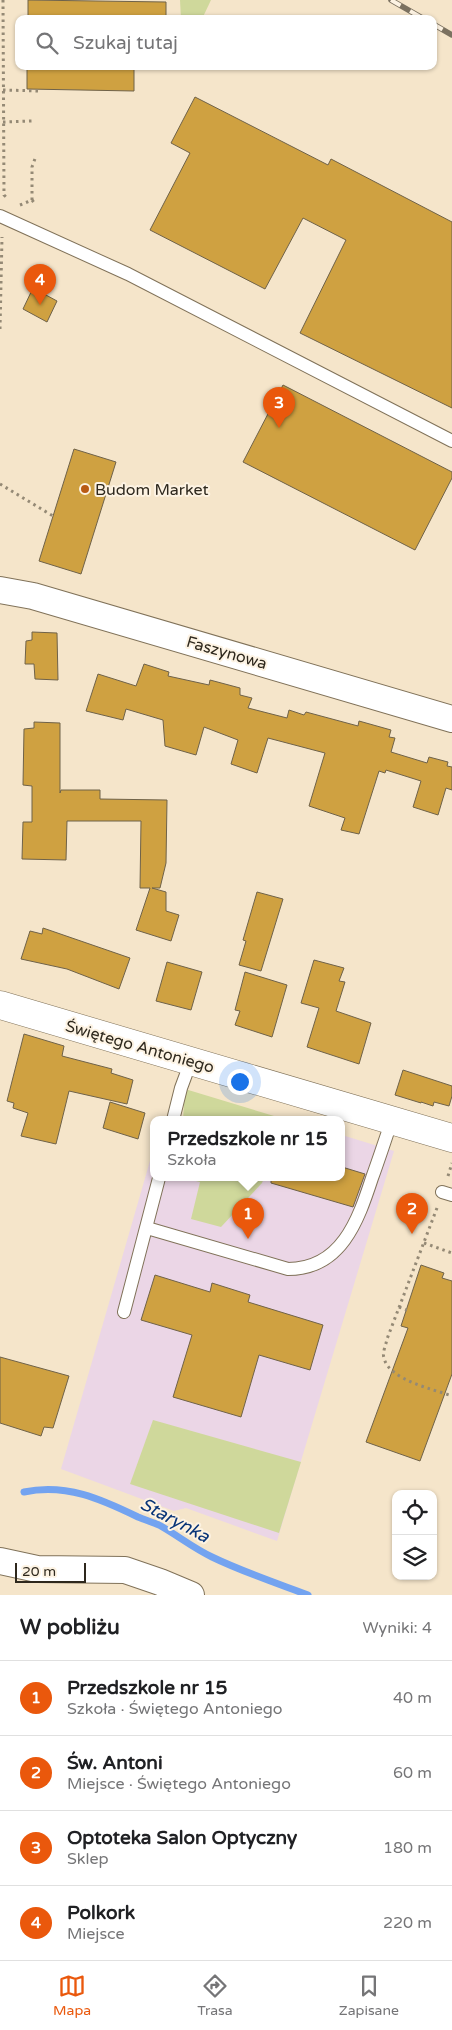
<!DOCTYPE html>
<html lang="pl">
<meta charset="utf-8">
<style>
body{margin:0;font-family:"Varela Round",sans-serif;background:#f6f6f6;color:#202124}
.controls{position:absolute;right:15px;bottom:15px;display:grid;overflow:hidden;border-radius:10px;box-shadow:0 1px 4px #0004}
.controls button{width:45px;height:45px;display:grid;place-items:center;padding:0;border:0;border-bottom:1px solid #e0e0e0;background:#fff;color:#202124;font:25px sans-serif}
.scale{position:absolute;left:15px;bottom:12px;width:71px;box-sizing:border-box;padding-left:5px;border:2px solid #2e281d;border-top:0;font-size:14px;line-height:18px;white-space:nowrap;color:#2e281d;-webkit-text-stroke:4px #fdf3e3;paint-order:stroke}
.you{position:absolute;left:239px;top:1081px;width:18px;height:18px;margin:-12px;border:4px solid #fff;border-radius:50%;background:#1a73e8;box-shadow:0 0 0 8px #1a73e833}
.badge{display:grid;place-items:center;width:32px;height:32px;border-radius:50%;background:#ea580c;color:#fff;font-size:16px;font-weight:700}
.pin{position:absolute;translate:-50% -41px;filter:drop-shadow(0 1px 2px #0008)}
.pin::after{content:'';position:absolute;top:26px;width:18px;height:15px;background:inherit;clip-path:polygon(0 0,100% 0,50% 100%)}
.popup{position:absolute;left:150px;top:1116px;width:195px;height:65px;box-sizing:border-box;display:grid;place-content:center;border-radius:10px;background:#fff;filter:drop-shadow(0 1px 4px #0005);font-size:16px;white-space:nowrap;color:#757577}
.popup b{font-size:19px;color:#202124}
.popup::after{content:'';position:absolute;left:50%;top:100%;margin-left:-10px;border:10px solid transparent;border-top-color:#fff}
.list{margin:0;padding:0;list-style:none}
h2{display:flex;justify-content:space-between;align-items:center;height:65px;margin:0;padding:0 20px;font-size:21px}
h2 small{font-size:16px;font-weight:400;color:#757577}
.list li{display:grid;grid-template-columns:32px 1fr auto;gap:15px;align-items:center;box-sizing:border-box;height:75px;padding:0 20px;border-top:1px solid #e0e0e0}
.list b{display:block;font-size:19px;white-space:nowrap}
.list p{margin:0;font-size:16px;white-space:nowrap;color:#757577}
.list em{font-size:16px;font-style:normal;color:#757577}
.icon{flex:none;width:28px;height:28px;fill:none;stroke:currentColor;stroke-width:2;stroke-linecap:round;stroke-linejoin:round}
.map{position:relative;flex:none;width:452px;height:1595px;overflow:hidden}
.search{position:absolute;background:#fff;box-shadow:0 1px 4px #0004;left:15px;right:15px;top:15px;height:55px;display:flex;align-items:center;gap:12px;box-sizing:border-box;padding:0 18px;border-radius:10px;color:#757577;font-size:19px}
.sheet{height:365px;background:#fff}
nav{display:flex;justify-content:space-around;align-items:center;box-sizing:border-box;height:70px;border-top:1px solid #e0e0e0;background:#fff;font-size:14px;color:#757577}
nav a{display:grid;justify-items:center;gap:2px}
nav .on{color:#ea580c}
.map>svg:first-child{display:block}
</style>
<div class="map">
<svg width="452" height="1595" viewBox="0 0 452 1595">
<rect width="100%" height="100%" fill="#f5e5ca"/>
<polygon fill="#ebd6e6" points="342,1135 394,1151 277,1541 186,1508 174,1511 61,1469 154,1147 154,1178 342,1178"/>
<g fill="#cfd89b">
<polygon points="180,0 211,0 202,19 181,19"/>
<polygon points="185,1089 274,1116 276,1120 183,1120"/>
<polygon points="184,1178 264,1178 262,1183 221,1227 191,1219 200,1182"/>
<polygon points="153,1420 301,1462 279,1533 130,1484"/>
</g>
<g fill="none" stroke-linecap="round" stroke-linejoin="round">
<path stroke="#73a3f0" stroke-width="7" d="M24,1492C66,1483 101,1499 138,1517C145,1520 152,1522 159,1525C177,1535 193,1548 212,1557C243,1572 276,1583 308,1595"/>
</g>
<g fill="#cfa141" stroke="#6f6249">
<polygon points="28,0 166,2 166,19 28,19"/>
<polygon points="27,66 134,66 134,91 27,89"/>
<polygon points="195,97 328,165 331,159 452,222 452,408 300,333 346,240 303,218 265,289 150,230 190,153 171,143"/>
<polygon points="33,288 57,301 47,322 23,309"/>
<polygon points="283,385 452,472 452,478 415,550 243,462"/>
<polygon points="74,449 116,462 81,574 39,561"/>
<polygon points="32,632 57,633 58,680 35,679 34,664 25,664 26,641 32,640"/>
<polygon points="144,664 169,672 168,676 209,685 210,680 240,688 240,695 252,698 248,708 287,718 289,710 304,715 306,712 358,726 359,721 391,730 389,737 395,738 391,752 427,763 429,757 448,762 447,766 452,767 452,790 446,788 438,815 413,807 421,781 386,770 385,773 379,771 359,834 341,830 345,818 309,806 325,753 268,738 257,773 231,764 238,740 204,727 196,755 165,746 163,720 126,709 123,720 86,711 98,674 136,686"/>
<polygon points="34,722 60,723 60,793 61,790 100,790 100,799 167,800 166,863 160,888 152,888 166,892 166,911 179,915 171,941 136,930 150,888 140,888 141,821 67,821 66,860 22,859 23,822 32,822 32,786 23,785 24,729 34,728"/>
<polygon points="257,892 283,899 261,971 239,965 246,941 243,940"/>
<polygon points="43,928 130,958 119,989 67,969 21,959 30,931 42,934"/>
<polygon points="314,960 344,968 339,981 345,982 336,1011 371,1023 359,1064 307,1047 319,1008 301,1003"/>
<polygon points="167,962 202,972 191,1010 156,1001"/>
<polygon points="245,972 287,985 272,1037 235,1025 240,1011 235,1010"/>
<polygon points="24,1034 64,1046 62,1056 112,1069 111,1073 133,1080 127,1104 69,1091 56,1144 21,1136 28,1113 13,1108 14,1103 7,1101"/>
<polygon points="403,1070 452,1086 452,1096 449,1106 434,1102 433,1106 421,1102 421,1103 395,1095"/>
<polygon points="110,1102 145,1113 138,1139 103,1128"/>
<polygon points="342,1167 365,1174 353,1207 271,1183 271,1178 342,1178"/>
<polygon points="421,1265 444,1273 442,1278 452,1281 452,1374 420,1461 366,1442 408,1328 401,1326"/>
<polygon points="155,1275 210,1292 212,1283 250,1295 248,1302 323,1325 310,1370 259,1355 241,1417 173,1397 192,1335 141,1320"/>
<polygon points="0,1357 69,1376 53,1428 44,1427 41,1436 0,1423"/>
</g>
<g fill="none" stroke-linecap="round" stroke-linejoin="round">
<defs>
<g id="lane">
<polyline points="0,216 128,274 452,441"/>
<polyline points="173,1120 181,1088 191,1061"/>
<polyline points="442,1192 452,1195"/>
<path d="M147,1228L288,1269C341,1269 358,1221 372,1178C379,1159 385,1140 392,1120"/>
<polyline points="124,1312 159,1178"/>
</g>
<g id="street">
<polyline points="0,590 33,596 452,719"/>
<polyline points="0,1561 37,1569 125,1570 160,1582 191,1595"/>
</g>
<polyline id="secondary" points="0,1005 452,1138"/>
</defs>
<use href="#lane" stroke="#807259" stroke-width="14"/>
<use href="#street" stroke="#807259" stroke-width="28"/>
<use href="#secondary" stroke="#807259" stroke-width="29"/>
<g stroke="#948975" stroke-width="3" stroke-dasharray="2.5 4" stroke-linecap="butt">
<polyline points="3,0 4,195 7,198"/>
<polyline points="3,90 40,91 40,89"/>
<polyline points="3,122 32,121"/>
<polyline points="32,200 36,205"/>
<polyline points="20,205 32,200 32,167 36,156"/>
<polyline points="0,329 2,237"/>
<polyline points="0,484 53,516"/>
<polyline points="448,1176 452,1163"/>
<path d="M437,1208L387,1339C386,1345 382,1353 384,1358C389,1380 433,1389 452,1396"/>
<polyline points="424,1243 452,1253"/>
<polyline points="399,1307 407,1310"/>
</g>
<use href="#lane" stroke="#fff" stroke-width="12"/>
<use href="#street" stroke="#fff" stroke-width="26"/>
<use href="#secondary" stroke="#fff" stroke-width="28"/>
<defs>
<g id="rail">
<polyline points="391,0 424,19"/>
<polyline points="433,24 452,35"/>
</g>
</defs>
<use href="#rail" stroke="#7b7160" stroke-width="5.5"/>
<use href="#rail" stroke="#fdf3e3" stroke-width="4" stroke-dasharray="11" stroke-linecap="butt"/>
</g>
<circle fill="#b95a13" stroke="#fdf3e3" stroke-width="2" cx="85" cy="489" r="5"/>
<g text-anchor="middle" stroke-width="4" stroke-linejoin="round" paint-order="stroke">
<g font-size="16" fill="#2e281d" stroke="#fdf3e3" text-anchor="start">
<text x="95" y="495">Budom Market</text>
</g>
<g font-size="16" fill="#2e281d" stroke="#fdf3e3">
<text transform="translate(227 652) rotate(16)" y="6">Faszynowa</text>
<text transform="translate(140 1046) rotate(16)" y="6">Świętego Antoniego</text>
</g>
<g font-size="18" font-style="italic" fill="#093578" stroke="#fdf3e3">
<text transform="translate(175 1520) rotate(28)" y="6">Starynka</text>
</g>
</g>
</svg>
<div class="controls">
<button><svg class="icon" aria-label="locate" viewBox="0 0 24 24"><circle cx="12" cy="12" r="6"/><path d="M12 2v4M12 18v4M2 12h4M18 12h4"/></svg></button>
<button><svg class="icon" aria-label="layers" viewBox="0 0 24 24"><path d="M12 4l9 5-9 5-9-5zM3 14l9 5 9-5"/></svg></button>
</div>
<div class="scale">20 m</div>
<div class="you"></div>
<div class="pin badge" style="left:248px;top:1239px">1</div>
<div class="popup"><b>Przedszkole nr 15</b>Szkoła</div>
<div class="pin badge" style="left:412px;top:1234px">2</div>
<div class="pin badge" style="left:279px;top:428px">3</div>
<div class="pin badge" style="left:40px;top:305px">4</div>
<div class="search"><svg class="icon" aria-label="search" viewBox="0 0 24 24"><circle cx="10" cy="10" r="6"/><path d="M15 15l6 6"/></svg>Szukaj tutaj</div>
</div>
<section class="sheet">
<h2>W pobliżu<small>Wyniki: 4</small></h2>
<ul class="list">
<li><span class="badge">1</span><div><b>Przedszkole nr 15</b><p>Szkoła · Świętego Antoniego</p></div><em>40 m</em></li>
<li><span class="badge">2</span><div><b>Św. Antoni</b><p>Miejsce · Świętego Antoniego</p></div><em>60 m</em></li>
<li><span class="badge">3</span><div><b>Optoteka Salon Optyczny</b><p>Sklep</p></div><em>180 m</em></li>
<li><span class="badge">4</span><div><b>Polkork</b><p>Miejsce</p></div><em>220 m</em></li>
</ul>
</section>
<nav>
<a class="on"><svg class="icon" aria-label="map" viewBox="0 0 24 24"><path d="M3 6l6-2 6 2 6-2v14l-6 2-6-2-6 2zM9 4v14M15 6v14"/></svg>Mapa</a>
<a><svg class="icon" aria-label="directions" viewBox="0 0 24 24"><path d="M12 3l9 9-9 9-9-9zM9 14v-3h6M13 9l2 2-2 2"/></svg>Trasa</a>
<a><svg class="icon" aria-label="saved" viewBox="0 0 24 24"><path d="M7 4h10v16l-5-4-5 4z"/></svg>Zapisane</a>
</nav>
